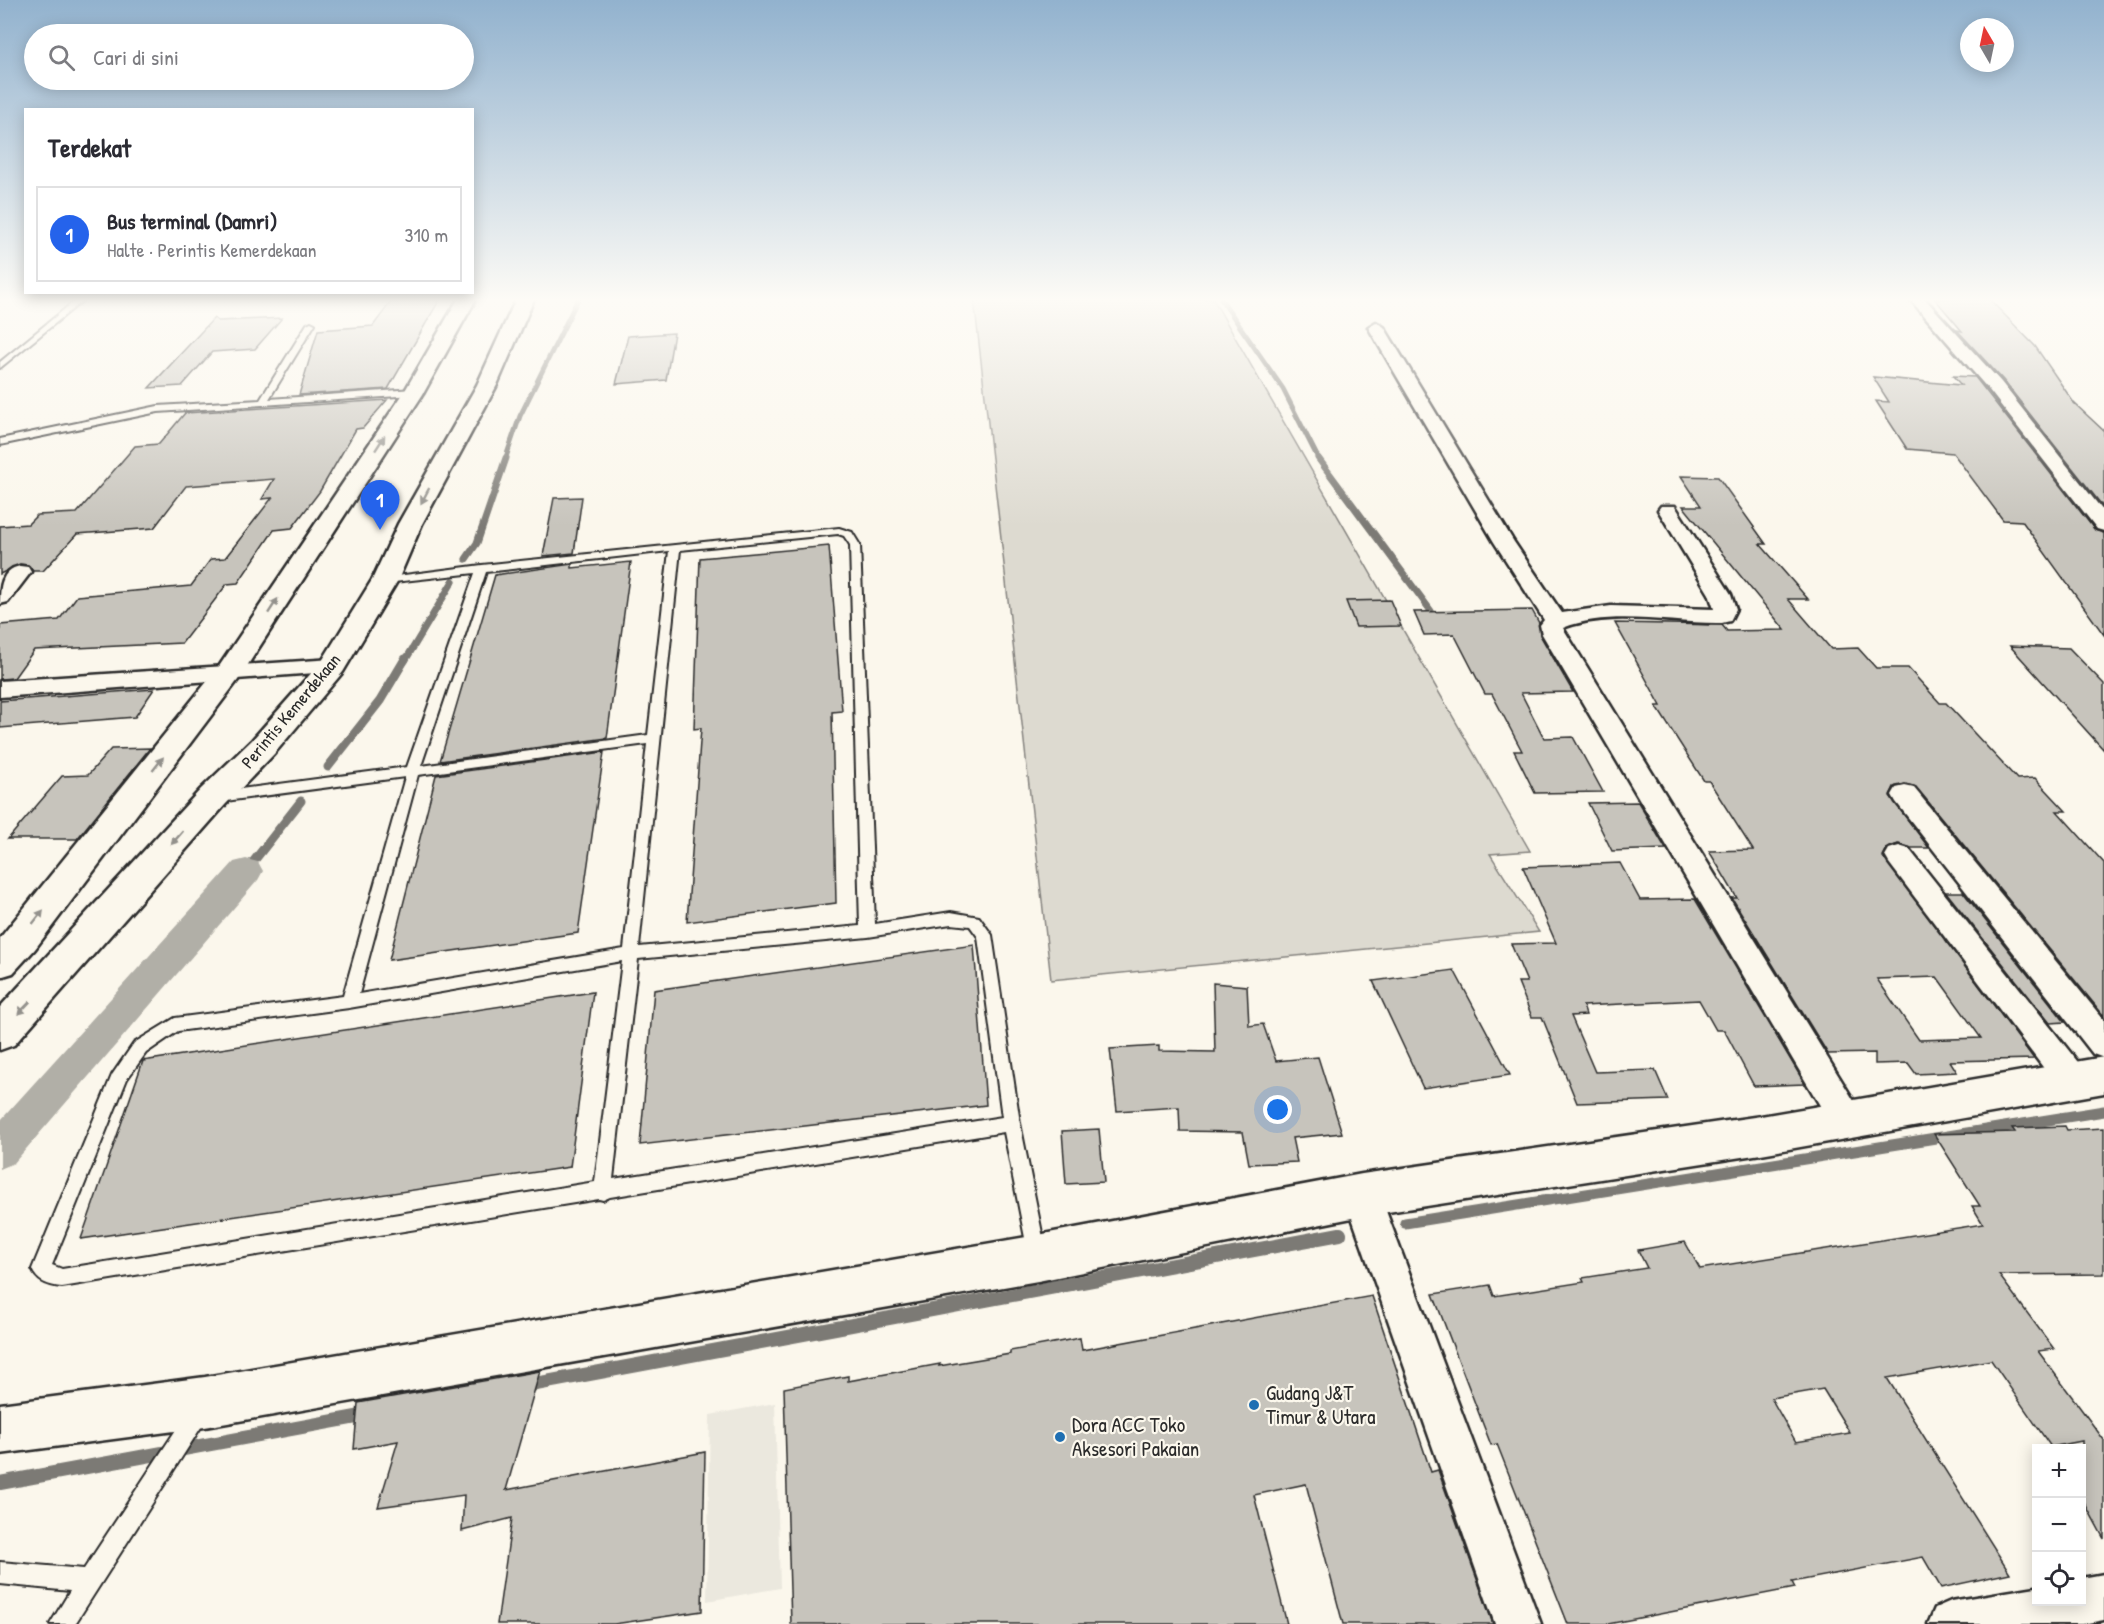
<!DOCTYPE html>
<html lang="id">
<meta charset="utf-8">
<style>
body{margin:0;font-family:"Patrick Hand",sans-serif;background:#f7f7f7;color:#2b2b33}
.controls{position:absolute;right:18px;bottom:18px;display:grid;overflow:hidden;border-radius:0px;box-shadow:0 3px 15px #0003}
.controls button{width:54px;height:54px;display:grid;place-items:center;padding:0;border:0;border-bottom:2px solid #e1e1e2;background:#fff;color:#2b2b33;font:30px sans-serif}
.compass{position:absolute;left:1960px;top:18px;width:54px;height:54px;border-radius:50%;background:#fff;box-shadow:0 3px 15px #0003;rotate:351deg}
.you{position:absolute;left:1278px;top:1110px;width:21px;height:21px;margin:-15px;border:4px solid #fff;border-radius:50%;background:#1a73e8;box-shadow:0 0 0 9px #1a73e833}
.badge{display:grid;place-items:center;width:39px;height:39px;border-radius:50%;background:#2563eb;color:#fff;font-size:20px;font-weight:700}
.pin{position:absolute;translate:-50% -50px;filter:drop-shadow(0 2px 3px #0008)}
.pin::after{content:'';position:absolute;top:32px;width:21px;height:18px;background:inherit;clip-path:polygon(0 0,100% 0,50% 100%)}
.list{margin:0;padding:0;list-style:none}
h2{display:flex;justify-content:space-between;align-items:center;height:78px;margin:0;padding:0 24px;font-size:26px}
h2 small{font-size:20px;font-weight:400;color:#7c7c81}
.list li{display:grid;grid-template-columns:39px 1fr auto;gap:18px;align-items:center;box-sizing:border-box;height:96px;margin:0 12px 12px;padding:0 12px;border:2px solid #e1e1e2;border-radius:0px}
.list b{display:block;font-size:22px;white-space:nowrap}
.list p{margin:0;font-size:20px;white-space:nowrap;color:#7c7c81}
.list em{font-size:20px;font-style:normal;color:#7c7c81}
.icon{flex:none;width:33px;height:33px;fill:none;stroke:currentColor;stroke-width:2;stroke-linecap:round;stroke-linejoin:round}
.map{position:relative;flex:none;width:2104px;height:1624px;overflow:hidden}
.search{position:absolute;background:#fff;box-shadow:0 3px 15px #0003;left:24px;top:24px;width:450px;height:66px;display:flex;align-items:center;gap:15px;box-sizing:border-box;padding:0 21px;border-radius:33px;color:#7c7c81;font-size:22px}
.panel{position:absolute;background:#fff;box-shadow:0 3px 15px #0003;left:24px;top:108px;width:450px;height:186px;border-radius:0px}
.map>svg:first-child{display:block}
</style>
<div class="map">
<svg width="2104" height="1624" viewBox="0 0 2104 1624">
<rect width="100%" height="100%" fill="#fbf7ec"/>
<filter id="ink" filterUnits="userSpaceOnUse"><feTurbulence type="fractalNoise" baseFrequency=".0167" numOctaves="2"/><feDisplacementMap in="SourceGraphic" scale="12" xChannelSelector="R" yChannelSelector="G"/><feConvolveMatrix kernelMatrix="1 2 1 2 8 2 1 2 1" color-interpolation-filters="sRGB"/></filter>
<g filter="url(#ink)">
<polygon fill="#ebe8de" points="775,1403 780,1588 707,1601 710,1415"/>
<polygon fill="#dddad0" stroke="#84827e" stroke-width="1.5" points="974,299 1213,299 1530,851 1490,854 1539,932 1051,980"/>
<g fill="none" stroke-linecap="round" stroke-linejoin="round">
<g stroke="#7b7a75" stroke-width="5">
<polyline points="1221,299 1283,389 1319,460"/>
<polyline points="505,460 520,416 578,299"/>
</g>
<g stroke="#7b7a75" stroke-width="7">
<polyline points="1318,458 1431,611"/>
<polyline points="466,559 477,543 506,458"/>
<polyline points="405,661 453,581"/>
</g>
<g stroke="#7b7a75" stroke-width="9">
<polyline points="328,767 380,701 405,659"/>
<polyline points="246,871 301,801"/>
</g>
<polyline stroke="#7b7a75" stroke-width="11" points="1405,1223 2104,1111"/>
<g stroke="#7b7a75" stroke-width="14">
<polyline points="525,1386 1340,1234"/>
<polyline points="0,1483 367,1415"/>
</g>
<polygon fill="#b1afa7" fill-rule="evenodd" points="246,859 258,862 263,871 258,880 14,1163 0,1169 0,1121 234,862"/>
</g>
<g fill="#c7c4bc" stroke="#2b2b2b" stroke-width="1.5" fill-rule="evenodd">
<polygon points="393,299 440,299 388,389 299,395 318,330 373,326"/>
<polygon points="1935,299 1989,299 2035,346 2074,403 2104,431 2104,508 2003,380 1957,330 1962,331"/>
<polygon points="214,318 218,321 282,318 255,349 212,352 182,386 149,388"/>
<polygon points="674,333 666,380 616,384 628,336"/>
<polygon points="1953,376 1975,377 2095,530 2104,533 2104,635 2022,521 2003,520 1953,453 1907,449 1876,401 1889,402 1873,377 1961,385"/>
<polygon points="387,400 363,428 356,429 320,491 292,528 274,530 238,583 227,584 182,643 34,650 14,678 0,679 0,625 59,620 77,596 191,586 211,559 225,558 272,498 262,499 274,479 186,486 154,528 77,534 43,571 33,571 28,565 20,564 0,574 0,526 28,524 37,515 77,513 135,446 159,444 185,413"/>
<path d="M1681,476L1718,477L1766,544H1760L1808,599H1788L1831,649L1858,648L1876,668H1908L1940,703H1946L2017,779L2035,778L2066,811H2057L2104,863V1016L1916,787L1905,784L1894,787L1890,796L1929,848H1911L1898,844L1887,848L1883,857L2034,1059L1950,1061L1957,1072L1916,1074L1908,1063L1875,1064V1053L1828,1054L1732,898H1737L1709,851L1753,850L1709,781H1704L1656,706H1661L1615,623L1722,625L1727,631L1785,630L1683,506H1701ZM1937,977L1981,1038L1919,1040L1877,979Z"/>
<polygon points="582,497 574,553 543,556 554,498"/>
<polygon points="829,546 842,711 832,712 836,903 687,922 701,728 694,729 700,558"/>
<polygon points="631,562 607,738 440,761 495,575 572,564 572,568"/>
<polygon points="1390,600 1401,626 1356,627 1346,601"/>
<polygon points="1532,610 1539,623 1540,635 1573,692 1521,693 1544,738 1573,737 1603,792 1535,793 1514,751 1522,751 1492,694 1485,694 1454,634 1424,635 1414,612"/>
<polygon points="2010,646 2069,648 2104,684 2104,750"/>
<polygon points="154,689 135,717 0,728 0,701"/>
<polygon points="150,748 77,839 8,839 62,776 88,775 111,749"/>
<polygon points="604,752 578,933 389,960 436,775"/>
<polygon points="1638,802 1666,849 1612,851 1588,803"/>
<polygon points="1620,863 1640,900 1695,899 1805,1084 1754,1086 1724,1030 1716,1030 1699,1000 1583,1006 1586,1015 1571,1016 1595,1072 1655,1070 1668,1100 1577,1103 1542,1017 1532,1017 1518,982 1527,982 1511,944 1556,943 1523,867"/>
<polygon points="1946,892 1963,892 2065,1022 2050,1023"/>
<polygon points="974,945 986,1105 640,1145 654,990"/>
<polygon points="1454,970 1510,1075 1423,1088 1373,981"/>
<polygon points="1213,983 1247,986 1249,1026 1263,1024 1276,1061 1318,1057 1342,1133 1292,1138 1297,1162 1249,1164 1243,1132 1180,1131 1179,1107 1117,1111 1110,1049 1159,1046 1159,1051 1215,1052"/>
<polygon points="593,992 570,1167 81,1239 143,1061"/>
<path d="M2065,1126L2067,1130L2104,1128V1274L1999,1275L2054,1349L2038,1351L2104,1440V1539L2082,1498V1441L2051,1447L1991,1360L1887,1378L2010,1573L1941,1588L1923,1557L1792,1582L1795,1588L1608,1624H1568L1497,1444L1491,1445L1433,1294L1490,1285L1494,1296L1584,1282L1582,1278L1647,1268L1638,1250L1685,1242L1700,1269L1983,1224L1972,1206H1980L1934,1134L2015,1132L2012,1128ZM1823,1389L1850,1433L1796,1442L1771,1398Z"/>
<polygon points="1099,1129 1104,1182 1066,1184 1062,1131"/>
<polygon points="1372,1296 1431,1472 1438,1470 1493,1624 1343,1624 1306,1484 1254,1495 1287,1624 791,1624 784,1388 848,1376 848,1381 940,1364 939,1366 1010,1354 1010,1351 1080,1338 1082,1350"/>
<polygon points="540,1371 506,1490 705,1452 702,1611 614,1624 497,1624 512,1518 462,1531 464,1495 378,1507 398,1441 354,1449 358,1403"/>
</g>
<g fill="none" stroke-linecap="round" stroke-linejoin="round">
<defs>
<g id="lane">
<polygon points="77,299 85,299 0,368 0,362"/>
<polygon points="311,322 315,324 269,399 414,389 418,392 414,395 158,412 0,445 0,439 158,406 260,400 307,324"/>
<path d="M839,528L852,532L860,545L875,924L951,912L979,917L992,935L1020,1123L1046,1253L1044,1259L1037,1262L1030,1259L1028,1253L1004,1132L610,1197L603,1200L599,1199L62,1287C49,1286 37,1282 32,1269L112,1075L134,1043L175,1018L343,996L405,777L218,802L211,797L218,792L407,767L475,573L385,583L381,582V578L482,565ZM838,534L844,536L850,545L860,926L639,947L680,550ZM669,551L648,735L421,766L486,572ZM647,744L624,949L359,994L418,775ZM951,924L970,926L978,937L1002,1117L613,1179L638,959L868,937ZM622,961L595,1182L62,1269L52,1265L127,1079L146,1053L178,1031L349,1008Z"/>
<polygon points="198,1404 205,1407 208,1414 205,1421 75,1624 50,1624 70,1591 0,1584 0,1562 84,1569 191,1407"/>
</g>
<g id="street">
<polygon points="1910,299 1925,299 2001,382 2104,512 2104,531 2097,529 1989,390"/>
<path d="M1376,322L1384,327L1514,542L1562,613L1611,606L1714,609L1709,594L1658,510L1661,506H1675L1731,594L1736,609L1730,621L1722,623C1671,624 1612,609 1563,628L1859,1109L1864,1120L1859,1131L1847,1135L1835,1131L1542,634L1540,625L1544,620L1494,542L1368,327Z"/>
<path d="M20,566L28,567L31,572L8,602L0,604C0,587 1,570 20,566Z"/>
<polygon points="333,659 341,661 345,666 341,671 0,697 0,681"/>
<polygon points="1905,786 1914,788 2104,1020 2104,1058 2093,1054 1896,802 1892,795 1896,788"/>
<polygon points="1899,846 1909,849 2085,1071 2090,1081 2085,1091 2073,1096 2061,1091 1889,863 1885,856 1889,849"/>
<polygon points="1362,1178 1375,1183 1380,1195 1541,1624 1495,1624 1344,1195 1349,1183"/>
<polygon points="2104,1574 2104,1620 2082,1624 1928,1624 1935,1608 1951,1601 2036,1587 2036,1602 2082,1602 2082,1578"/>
</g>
<polygon id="primary" points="2104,1057 2104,1093 1761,1154 1362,1216 1038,1281 205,1427 0,1454 0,1404 205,1377 1038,1235 1362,1174 1761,1116"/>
<g id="highway">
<polygon points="458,299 476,299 423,394 238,680 35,949 13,973 0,977 0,938 218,668 403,394"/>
<polygon points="516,299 534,299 497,385 422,524 398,580 343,672 274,754 225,805 14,1045 0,1050 0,1007 201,789 252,740 322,661 372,580 398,524 477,385"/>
</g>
</defs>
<use href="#lane" stroke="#2b2b2b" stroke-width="4"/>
<use href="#street" stroke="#2b2b2b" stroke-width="5"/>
<use href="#primary" stroke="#2b2b2b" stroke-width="5"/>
<use href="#highway" stroke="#2b2b2b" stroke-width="5"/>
<use href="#lane" fill="#fbf7ec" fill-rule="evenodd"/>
<use href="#street" fill="#fbf7ec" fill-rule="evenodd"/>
<use href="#primary" fill="#fbf7ec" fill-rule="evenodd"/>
<use href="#highway" fill="#fbf7ec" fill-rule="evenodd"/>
</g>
<defs><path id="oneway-solid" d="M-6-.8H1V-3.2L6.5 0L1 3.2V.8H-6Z" transform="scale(1.5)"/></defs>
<g fill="#93918c">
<use href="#oneway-solid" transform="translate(380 443) rotate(-57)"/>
<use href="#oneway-solid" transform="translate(425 496) rotate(118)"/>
<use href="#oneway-solid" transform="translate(273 606) rotate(-57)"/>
<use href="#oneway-solid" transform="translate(158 764) rotate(-52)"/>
<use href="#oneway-solid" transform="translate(177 838) rotate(131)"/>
<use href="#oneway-solid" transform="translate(38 917) rotate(-52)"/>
<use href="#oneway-solid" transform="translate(24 1008) rotate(134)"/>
</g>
</g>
<linearGradient id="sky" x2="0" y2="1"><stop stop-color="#92b2ce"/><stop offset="0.57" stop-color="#fdfbf6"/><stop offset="1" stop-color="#fdfbf6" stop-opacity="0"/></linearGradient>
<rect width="2104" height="526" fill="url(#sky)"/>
<g fill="#1f6fb2" stroke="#fbf7ec" stroke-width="2">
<circle cx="1254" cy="1405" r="6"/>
<circle cx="1060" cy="1437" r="6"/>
</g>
<g text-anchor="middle" stroke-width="4.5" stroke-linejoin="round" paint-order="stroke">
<g font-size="18" fill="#2b2b2b" stroke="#fbf7ec">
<text transform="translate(291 711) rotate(-50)" y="6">Perintis Kemerdekaan</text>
</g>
<g font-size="21" fill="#2b2b2b" stroke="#fbf7ec" text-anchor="start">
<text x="1266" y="1400">Gudang J&amp;T<tspan x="1266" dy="24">Timur &amp; Utara</tspan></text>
<text x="1072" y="1432">Dora ACC Toko<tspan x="1072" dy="24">Aksesori Pakaian</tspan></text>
</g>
</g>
</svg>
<div class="controls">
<button>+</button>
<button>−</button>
<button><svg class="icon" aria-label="locate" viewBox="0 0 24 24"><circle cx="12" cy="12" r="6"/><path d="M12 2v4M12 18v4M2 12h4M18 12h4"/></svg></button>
</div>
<svg class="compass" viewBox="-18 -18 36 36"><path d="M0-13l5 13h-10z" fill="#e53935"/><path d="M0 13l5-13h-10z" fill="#7c7c81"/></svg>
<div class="you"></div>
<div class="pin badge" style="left:380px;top:530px">1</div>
<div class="search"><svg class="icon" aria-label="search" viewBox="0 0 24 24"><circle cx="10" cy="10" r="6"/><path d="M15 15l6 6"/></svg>Cari di sini</div>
<section class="panel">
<h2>Terdekat<small></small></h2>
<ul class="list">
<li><span class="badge">1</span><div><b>Bus terminal (Damri)</b><p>Halte · Perintis Kemerdekaan</p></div><em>310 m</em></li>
</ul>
</section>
</div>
